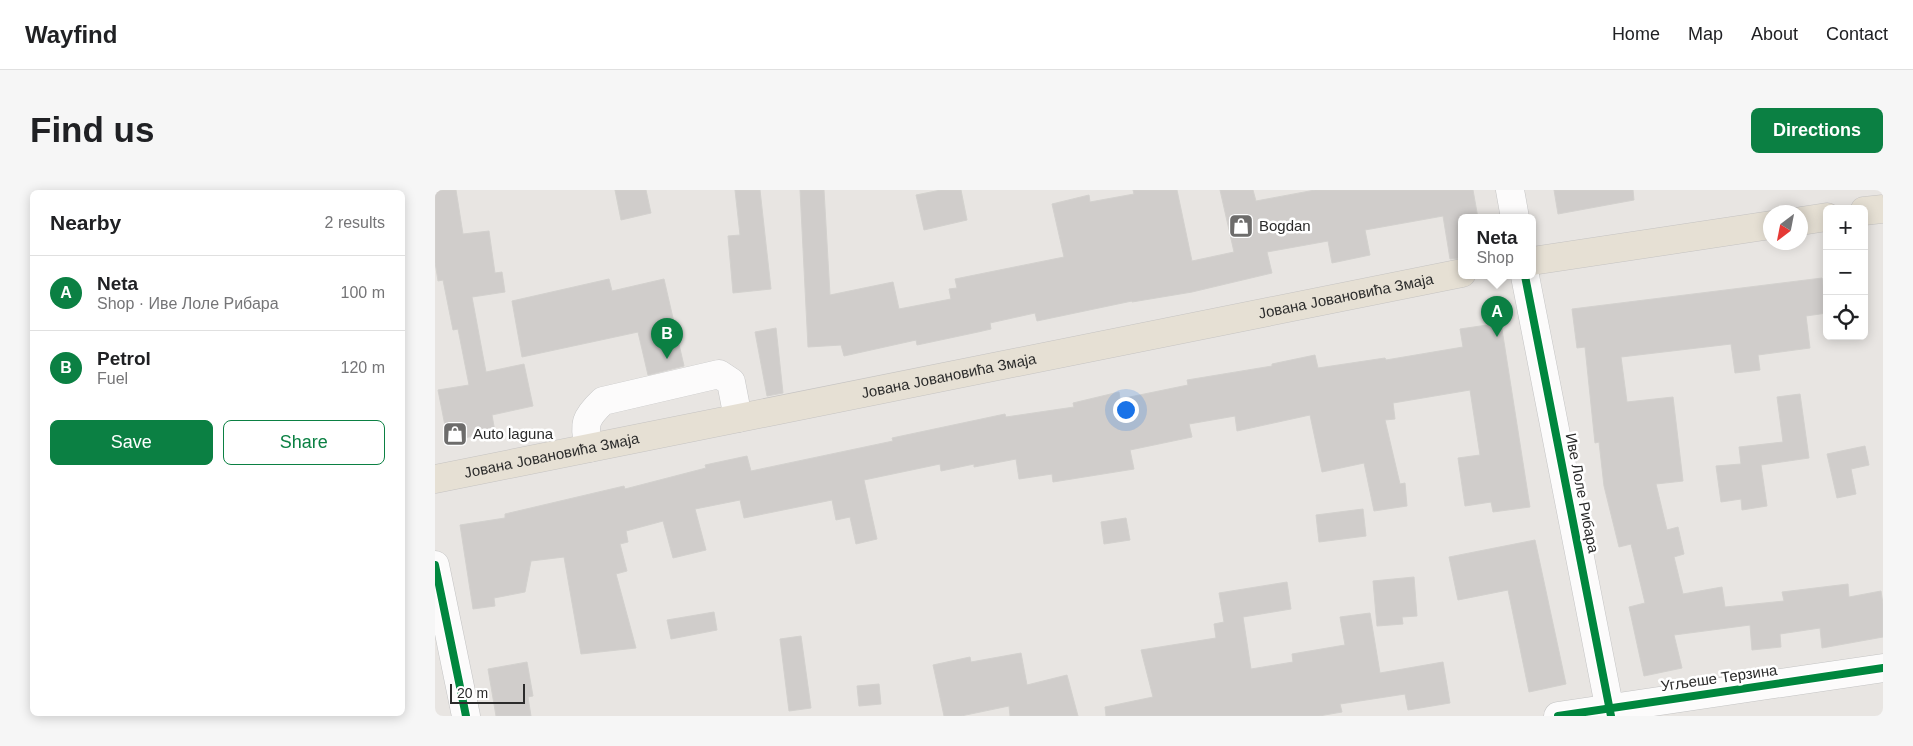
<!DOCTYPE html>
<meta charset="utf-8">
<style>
body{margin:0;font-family:Helvetica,sans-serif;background:#f6f6f6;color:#202124}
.controls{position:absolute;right:15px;top:15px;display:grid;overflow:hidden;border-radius:8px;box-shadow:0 2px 12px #0003}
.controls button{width:45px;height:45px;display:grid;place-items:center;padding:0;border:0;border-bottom:1px solid #e0e0e0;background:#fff;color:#202124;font:25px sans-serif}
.compass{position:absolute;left:1328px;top:15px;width:45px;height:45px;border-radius:50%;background:#fff;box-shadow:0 2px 12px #0003;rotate:212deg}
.scale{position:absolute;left:15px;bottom:12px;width:75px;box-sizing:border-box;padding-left:5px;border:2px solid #2b2b2b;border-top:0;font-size:14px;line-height:18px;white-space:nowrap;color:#2b2b2b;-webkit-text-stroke:4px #fff;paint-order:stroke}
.you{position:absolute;left:690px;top:219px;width:18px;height:18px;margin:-12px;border:4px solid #fff;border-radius:50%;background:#1a73e8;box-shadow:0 0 0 8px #1a73e833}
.badge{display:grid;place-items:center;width:32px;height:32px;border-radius:50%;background:#0b8043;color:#fff;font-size:16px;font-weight:700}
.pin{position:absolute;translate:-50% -41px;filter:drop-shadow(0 1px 2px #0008)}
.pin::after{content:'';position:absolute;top:26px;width:18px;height:15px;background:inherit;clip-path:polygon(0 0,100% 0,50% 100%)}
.popup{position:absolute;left:1023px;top:24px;width:78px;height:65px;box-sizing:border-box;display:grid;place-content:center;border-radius:8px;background:#fff;filter:drop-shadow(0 1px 4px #0005);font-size:16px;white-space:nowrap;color:#757577}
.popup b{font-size:19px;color:#202124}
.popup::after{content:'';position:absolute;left:50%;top:100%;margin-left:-10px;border:10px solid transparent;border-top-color:#fff}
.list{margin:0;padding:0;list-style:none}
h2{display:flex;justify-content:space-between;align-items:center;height:65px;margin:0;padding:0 20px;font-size:21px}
h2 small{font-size:16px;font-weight:400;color:#757577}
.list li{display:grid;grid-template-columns:32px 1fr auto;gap:15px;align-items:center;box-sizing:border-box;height:75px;padding:0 20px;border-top:1px solid #e0e0e0}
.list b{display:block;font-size:19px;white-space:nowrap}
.list p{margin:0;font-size:16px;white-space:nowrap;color:#757577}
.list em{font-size:16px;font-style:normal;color:#757577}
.actions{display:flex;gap:10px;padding:15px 20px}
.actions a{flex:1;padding:11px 0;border:1px solid #0b8043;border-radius:8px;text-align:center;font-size:18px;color:#0b8043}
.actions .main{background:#0b8043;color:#fff}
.icon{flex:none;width:28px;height:28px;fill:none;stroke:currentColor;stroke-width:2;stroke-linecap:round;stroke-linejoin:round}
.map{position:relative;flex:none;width:1448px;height:526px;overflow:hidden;border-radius:8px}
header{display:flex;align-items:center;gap:30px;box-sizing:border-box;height:70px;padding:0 25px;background:#fff;border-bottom:1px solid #e0e0e0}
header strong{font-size:24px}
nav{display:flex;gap:28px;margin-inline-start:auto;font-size:18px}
.intro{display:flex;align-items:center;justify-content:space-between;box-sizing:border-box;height:120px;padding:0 30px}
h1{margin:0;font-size:35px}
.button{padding:12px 22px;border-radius:8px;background:#0b8043;color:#fff;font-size:18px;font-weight:700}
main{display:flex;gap:30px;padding:0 30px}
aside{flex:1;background:#fff;border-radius:8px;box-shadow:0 2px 12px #0003}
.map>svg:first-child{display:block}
</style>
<header>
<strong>Wayfind</strong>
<nav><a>Home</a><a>Map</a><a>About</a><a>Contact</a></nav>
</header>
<div class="intro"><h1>Find us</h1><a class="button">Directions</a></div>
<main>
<aside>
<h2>Nearby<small>2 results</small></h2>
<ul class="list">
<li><span class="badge">A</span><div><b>Neta</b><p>Shop · Иве Лоле Рибара</p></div><em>100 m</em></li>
<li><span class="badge">B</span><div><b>Petrol</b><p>Fuel</p></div><em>120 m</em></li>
</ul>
<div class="actions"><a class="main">Save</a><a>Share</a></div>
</aside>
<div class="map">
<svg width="1448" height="526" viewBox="0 0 1448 526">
<rect width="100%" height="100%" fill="#e8e5e2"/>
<g fill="#d0cdcb" stroke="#d3d1ce">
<polygon points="0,0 21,0 28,44 54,41 60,83 67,82 70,102 37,107 51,182 89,174 98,216 57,225 60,242 13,251 3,200 34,195 23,139 18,140 8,90 3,91 0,72"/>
<polygon points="180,0 211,0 216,23 186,30"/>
<polygon points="300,0 325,0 336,99 298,103 293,46 305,45"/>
<polygon points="365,0 389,0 395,105 458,92 464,119 516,109 514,99 522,98 520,89 629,67 617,14 654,5 655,12 699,4 698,0 742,0 757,71 799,62 785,0 818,0 821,11 880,0 1038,0 1043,28 1027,28 1027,68 1015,69 1008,26 930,40 935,65 897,73 893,51 832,62 837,83 757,102 697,112 697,111 602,131 600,123 555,133 556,139 543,142 482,155 481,150 409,166 406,155 373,157"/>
<polygon points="506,0 526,0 532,30 489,40 481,5"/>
<polygon points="1119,0 1198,0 1199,10 1123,24"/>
<polygon points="1387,88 1392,123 1371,126 1375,158 1323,165 1325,180 1300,183 1296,154 1186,167 1192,212 1238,207 1248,291 1221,294 1232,340 1243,337 1249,364 1239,367 1248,404 1287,397 1290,417 1349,411 1347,402 1413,394 1414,407 1446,401 1448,414 1448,447 1387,458 1385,438 1345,444 1346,457 1317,460 1315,435 1239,445 1247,478 1209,486 1194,417 1210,413 1196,354 1184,357 1169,296 1164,252 1160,253 1150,157 1142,158 1137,119"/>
<polygon points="174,89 177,101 229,89 249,176 213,185 203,142 87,167 77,111"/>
<polygon points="1066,133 1095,317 1058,322 1056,312 1030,316 1023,268 1045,265 1035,200 958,213 960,229 950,230 965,294 970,293 972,316 939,321 929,273 887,282 875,225 802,241 800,226 754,234 757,247 695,260 699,279 618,292 617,284 584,289 581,269 539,277 539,274 506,281 505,274 429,290 442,349 421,354 415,327 401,330 397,310 309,328 305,310 260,319 271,360 238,368 228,331 191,341 193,352 185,354 192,381 181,384 201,458 146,464 129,367 96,371 90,402 59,408 60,416 38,419 25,335 70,328 70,324 189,296 190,299 271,278 270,275 312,266 316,281 458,251 457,248 570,224 571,227 639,217 638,213 684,202 685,209 753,195 752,190 837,176 837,174 880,165 883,178 950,168 951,170 1028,157 1025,139"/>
<polygon points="341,138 348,203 332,206 320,142"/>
<polygon points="1365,204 1374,268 1326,275 1332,316 1307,320 1306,309 1286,312 1281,276 1306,274 1304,257 1348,252 1342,207"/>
<polygon points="1430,256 1434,275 1416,279 1421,304 1402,308 1392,264"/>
<polygon points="928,319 931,346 884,352 881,325"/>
<polygon points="691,328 695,350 669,354 666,332"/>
<polygon points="1100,350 1131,494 1094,502 1073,400 1023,410 1014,367"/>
<polygon points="979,387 982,426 967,427 968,434 942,436 938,391"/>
<polygon points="852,392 856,419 808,427 816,479 858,472 857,464 910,455 905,427 935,423 945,483 1008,472 1015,513 973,520 970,504 905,514 907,522 884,526 671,526 670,517 718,507 706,460 781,448 779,434 789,432 784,403"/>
<polygon points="279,422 282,440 236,449 232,430"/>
<polygon points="366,446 376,518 354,521 345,449"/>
<polygon points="586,463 592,495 632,485 643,526 575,526 574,516 526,526 509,526 498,475 535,467 536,472"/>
<polygon points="92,472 98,506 93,507 96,526 61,526 53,479"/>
<polygon points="444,494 446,514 424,516 422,496"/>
</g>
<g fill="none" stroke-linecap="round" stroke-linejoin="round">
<defs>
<g id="minor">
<polyline points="1075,0 1080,28"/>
<polyline points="1090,86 1176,526"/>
<path d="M154,258C148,234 150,228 168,211L284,184L296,192L303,228"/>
<polyline points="0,375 31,526"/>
<polyline points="1123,526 1448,478"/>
</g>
<g id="major">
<polyline points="1429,21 1448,19"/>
<polyline points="1366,31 1392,27"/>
<polyline points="1097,71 1336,35"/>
<path id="s1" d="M0,289L1027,83"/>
</g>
</defs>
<use href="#minor" stroke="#c4c4c4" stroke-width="29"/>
<use href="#major" stroke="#c5c3c2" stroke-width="29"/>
<use href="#minor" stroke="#fcfbfb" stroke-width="28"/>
<use href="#major" stroke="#e6e0d4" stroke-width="28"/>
<defs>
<g id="cycleway">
<polyline points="1090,86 1176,526"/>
<polyline points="0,375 31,526"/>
<polyline points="1123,526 1448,478"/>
</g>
</defs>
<use href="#cycleway" stroke="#fff" stroke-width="11"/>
<use href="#cycleway" stroke="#00873e" stroke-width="8"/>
</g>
<defs>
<symbol id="shop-square" viewBox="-11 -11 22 22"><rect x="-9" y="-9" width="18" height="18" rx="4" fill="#6d6c6b" stroke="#fff"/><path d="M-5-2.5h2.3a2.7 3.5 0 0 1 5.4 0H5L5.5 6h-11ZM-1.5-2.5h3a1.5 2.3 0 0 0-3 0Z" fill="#fff"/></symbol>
</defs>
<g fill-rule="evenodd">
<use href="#shop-square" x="792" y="22" width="28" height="28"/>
<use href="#shop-square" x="6" y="230" width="28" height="28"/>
</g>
<g text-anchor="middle" stroke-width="5" stroke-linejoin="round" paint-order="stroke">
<g font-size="15" fill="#2b2b2b" stroke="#fff" text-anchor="start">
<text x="824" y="41">Bogdan</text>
<text x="38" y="249">Auto laguna</text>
</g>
<g font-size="15" fill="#2b2b2b" stroke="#fff">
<text dy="5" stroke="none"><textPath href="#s1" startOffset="929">Јована Јовановића Змаја</textPath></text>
<text dy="5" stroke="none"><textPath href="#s1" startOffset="524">Јована Јовановића Змаја</textPath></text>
<text dy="5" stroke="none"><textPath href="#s1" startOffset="119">Јована Јовановића Змаја</textPath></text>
<text transform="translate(1147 303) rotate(79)" y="5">Иве Лоле Рибара</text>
<text transform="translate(1284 488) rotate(-8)" y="5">Угљеше Терзина</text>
</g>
</g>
</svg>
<div class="controls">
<button>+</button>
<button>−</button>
<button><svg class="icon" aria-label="locate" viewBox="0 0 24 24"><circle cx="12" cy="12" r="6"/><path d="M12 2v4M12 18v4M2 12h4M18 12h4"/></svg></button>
</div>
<svg class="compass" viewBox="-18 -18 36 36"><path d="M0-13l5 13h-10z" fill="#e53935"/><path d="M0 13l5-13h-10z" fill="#757577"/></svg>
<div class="scale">20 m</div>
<div class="you"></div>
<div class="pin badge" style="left:1062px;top:147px">A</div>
<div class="popup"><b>Neta</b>Shop</div>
<div class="pin badge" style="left:232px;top:169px">B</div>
</div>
</main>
